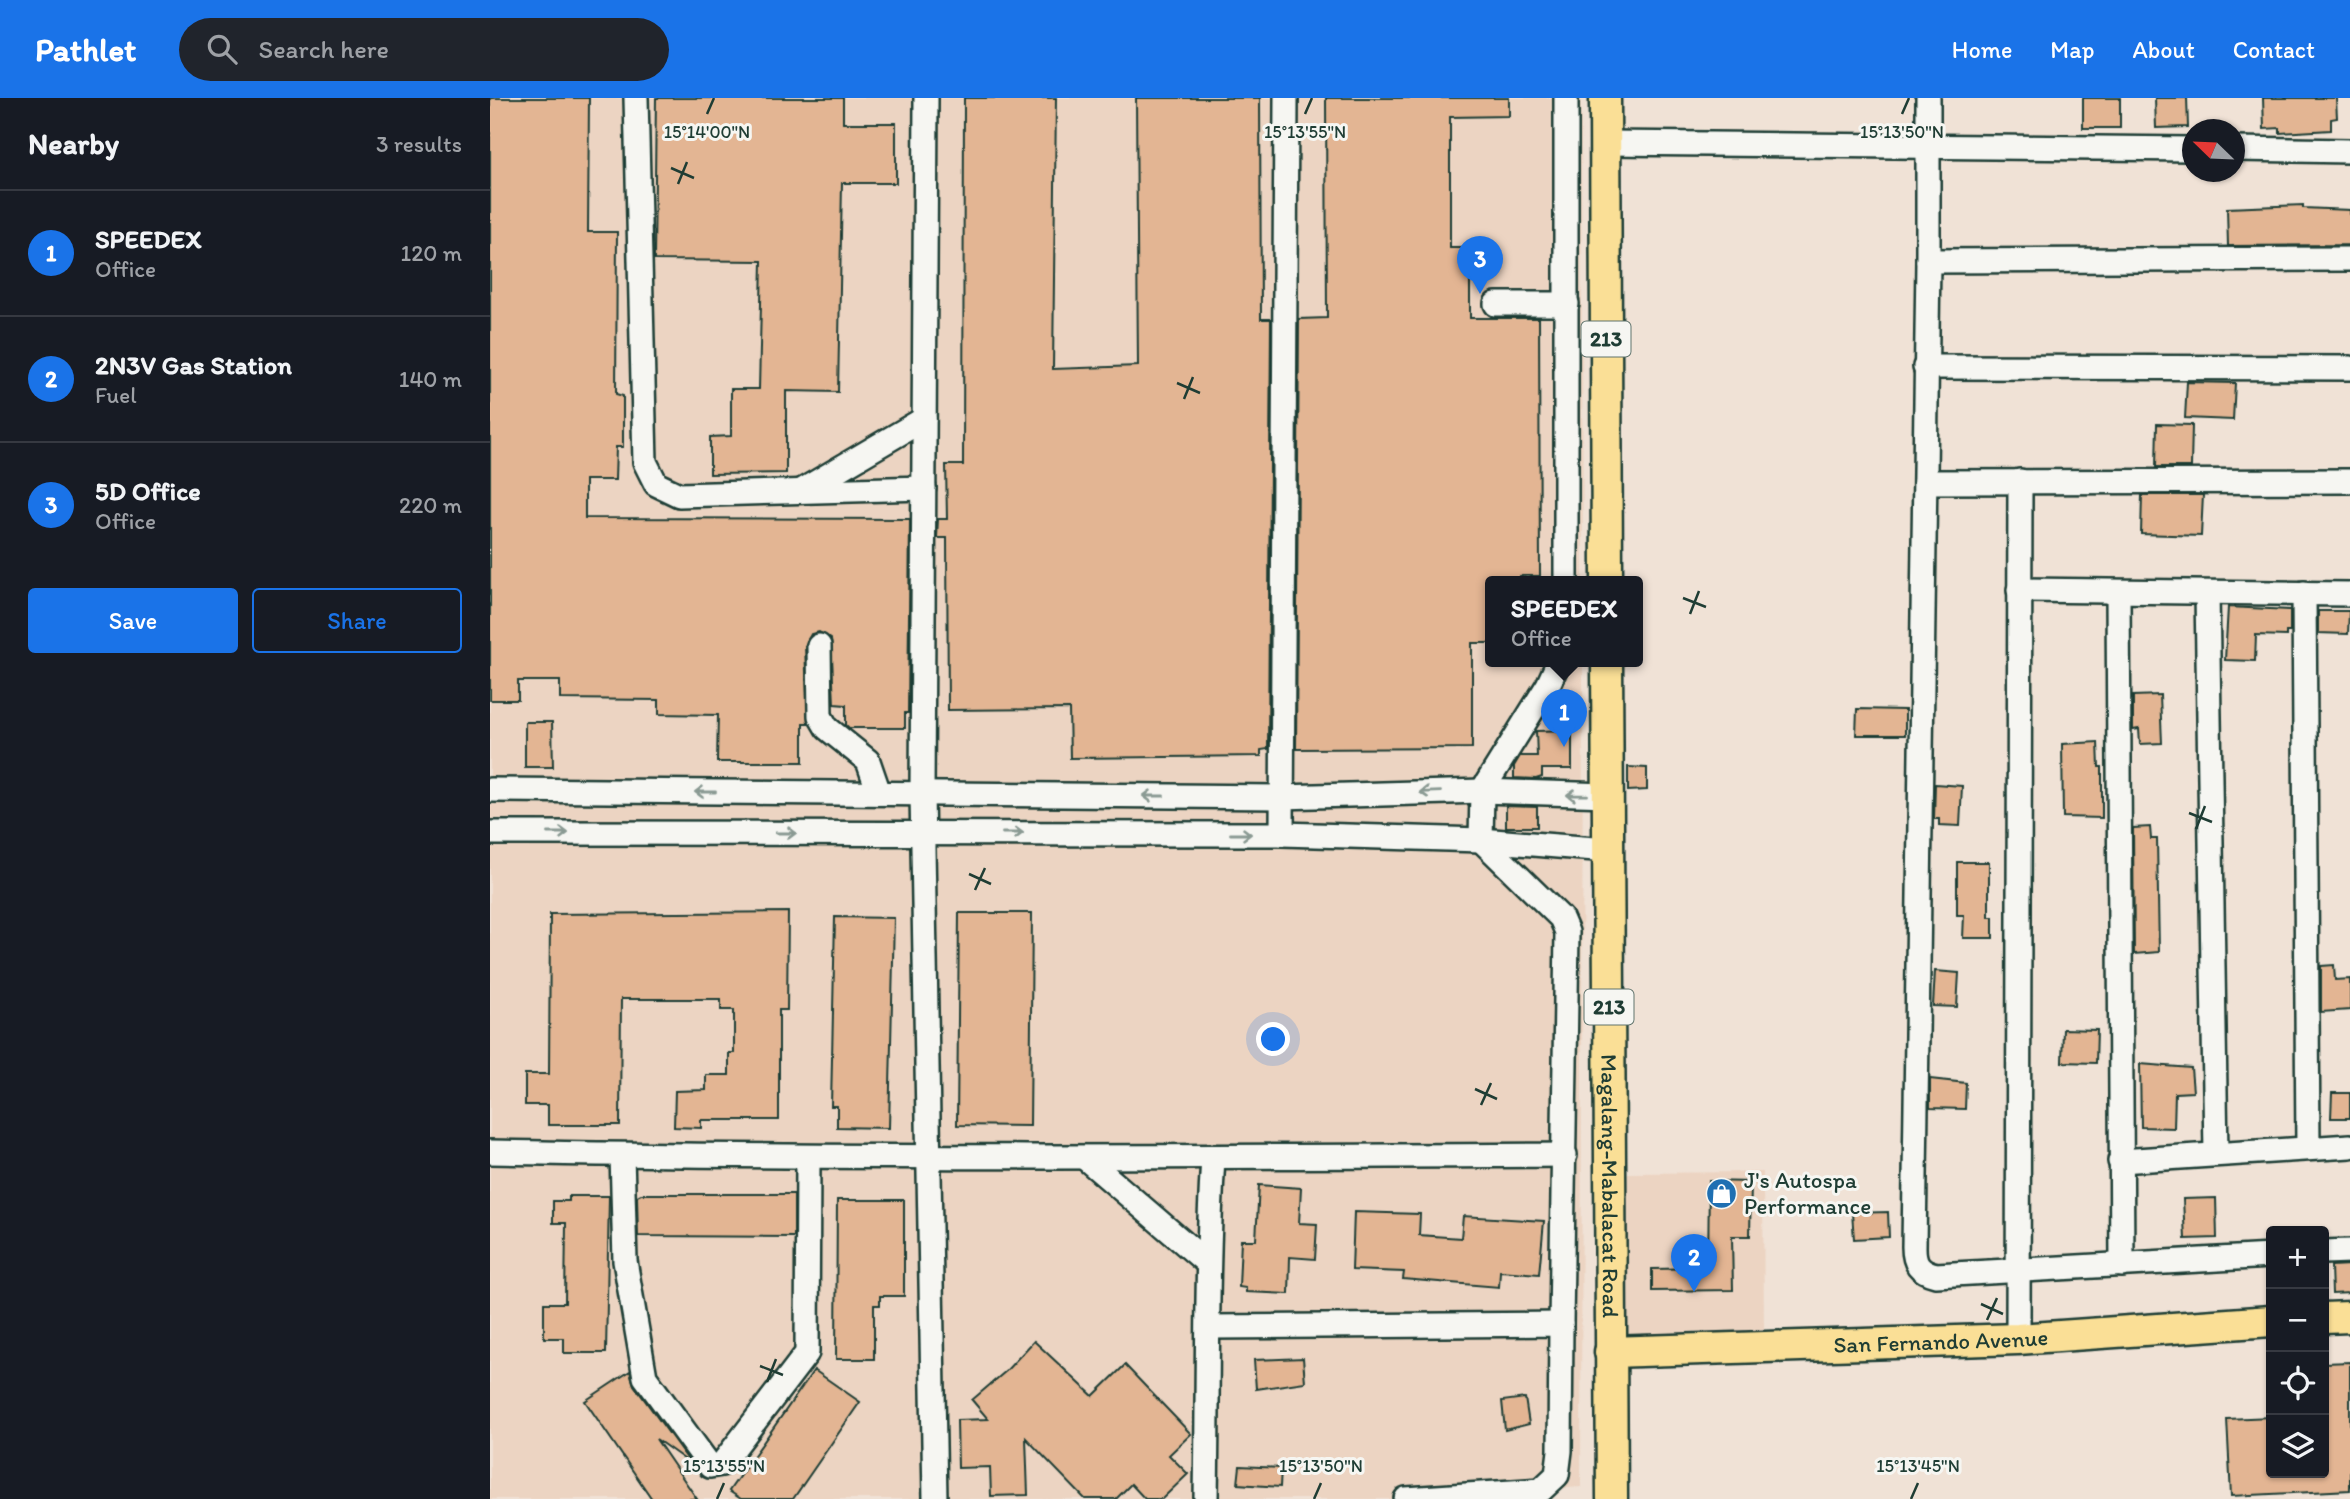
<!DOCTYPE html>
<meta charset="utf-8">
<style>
body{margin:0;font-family:Itim,sans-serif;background:#20242c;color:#f1f3f6}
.controls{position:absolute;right:21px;bottom:21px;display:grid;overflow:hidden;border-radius:7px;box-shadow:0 2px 5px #0004}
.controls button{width:63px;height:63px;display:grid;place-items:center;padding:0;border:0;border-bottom:2px solid #363941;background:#171b24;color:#f1f3f6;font:35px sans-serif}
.compass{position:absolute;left:1692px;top:21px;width:63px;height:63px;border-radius:50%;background:#171b24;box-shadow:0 2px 5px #0004;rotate:293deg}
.you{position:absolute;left:784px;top:942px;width:24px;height:24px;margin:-18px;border:5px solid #fff;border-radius:50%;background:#1a73e8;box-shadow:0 0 0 10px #1a73e833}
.badge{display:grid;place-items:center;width:46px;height:46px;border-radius:50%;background:#1a73e8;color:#fff;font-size:23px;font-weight:700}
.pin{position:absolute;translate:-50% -58px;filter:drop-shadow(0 2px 4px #0008)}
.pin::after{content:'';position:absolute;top:37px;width:24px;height:21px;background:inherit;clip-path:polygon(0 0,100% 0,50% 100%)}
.popup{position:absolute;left:995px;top:478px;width:158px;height:91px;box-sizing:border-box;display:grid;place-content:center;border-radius:7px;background:#171b24;filter:drop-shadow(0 2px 5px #0005);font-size:23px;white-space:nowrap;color:#9ea1a6}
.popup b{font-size:26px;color:#f1f3f6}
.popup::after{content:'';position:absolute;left:50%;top:100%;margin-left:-14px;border:14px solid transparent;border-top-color:#171b24}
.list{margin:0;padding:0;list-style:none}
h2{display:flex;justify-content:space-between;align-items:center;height:91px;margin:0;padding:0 28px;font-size:30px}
h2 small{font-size:23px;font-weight:400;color:#9ea1a6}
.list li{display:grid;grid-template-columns:46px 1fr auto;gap:21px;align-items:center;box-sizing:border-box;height:126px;padding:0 28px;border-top:2px solid #363941}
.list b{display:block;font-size:26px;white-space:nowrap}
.list p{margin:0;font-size:23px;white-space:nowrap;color:#9ea1a6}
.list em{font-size:23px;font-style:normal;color:#9ea1a6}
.actions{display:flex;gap:14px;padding:21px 28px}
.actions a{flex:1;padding:16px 0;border:2px solid #1a73e8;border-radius:7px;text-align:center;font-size:24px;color:#1a73e8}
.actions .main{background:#1a73e8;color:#fff}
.icon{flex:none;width:38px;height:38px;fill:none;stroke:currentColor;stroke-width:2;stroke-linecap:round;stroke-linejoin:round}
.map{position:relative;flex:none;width:1860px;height:1401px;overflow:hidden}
header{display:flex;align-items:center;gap:42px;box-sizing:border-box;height:98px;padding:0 35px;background:#1a73e8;color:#fff}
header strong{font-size:33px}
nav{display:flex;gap:38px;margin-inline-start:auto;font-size:24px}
.search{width:490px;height:63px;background:#20242c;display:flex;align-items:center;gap:18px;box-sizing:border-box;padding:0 24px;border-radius:38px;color:#9ea1a6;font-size:26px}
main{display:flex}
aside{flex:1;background:#171b24}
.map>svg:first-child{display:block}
</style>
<header>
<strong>Pathlet</strong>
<div class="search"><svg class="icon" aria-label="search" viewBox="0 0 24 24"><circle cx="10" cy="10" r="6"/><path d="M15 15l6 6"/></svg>Search here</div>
<nav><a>Home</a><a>Map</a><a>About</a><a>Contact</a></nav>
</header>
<main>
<aside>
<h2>Nearby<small>3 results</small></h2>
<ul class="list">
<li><span class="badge">1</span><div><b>SPEEDEX</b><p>Office</p></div><em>120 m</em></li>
<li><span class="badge">2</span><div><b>2N3V Gas Station</b><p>Fuel</p></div><em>140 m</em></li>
<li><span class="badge">3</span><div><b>5D Office</b><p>Office</p></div><em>220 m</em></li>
</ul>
<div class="actions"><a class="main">Save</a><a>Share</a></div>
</aside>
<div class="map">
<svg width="1860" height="1401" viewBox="0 0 1860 1401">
<rect width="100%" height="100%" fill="#f0e2d6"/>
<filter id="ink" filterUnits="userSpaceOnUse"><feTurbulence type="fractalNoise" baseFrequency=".0143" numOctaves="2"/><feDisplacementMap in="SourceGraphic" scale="14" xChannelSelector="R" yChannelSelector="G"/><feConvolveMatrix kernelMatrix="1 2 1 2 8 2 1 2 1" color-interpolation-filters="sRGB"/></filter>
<g filter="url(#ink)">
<g fill="#ecd4c2">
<polygon points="0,0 1091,0 1093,483 1000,483 1000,563 1093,563 1091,1389 928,1401 0,1401"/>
<polygon points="1273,1074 1274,1237 1135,1238 1135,1075"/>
</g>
<g fill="#e3b593" stroke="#1f3d34" stroke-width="2">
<polygon points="0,0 99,0 98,134 127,134 126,296 133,298 133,349 126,349 125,382 95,382 95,420 420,421 418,615 415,615 415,630 359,630 356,627 356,607 344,606 341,541 329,534 321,536 315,548 318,625 313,625 313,664 227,664 228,617 169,616 169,602 70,601 70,583 28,583 28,602 0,602"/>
<polygon points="166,0 353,0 353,25 406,25 406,85 352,85 348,294 296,293 296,375 220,376 220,339 241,338 241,291 269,291 272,163 164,162"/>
<polygon points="474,0 566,0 563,271 648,268 646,0 770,0 771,221 781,221 778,651 771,652 771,658 580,660 579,611 458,612 457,440 447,440 448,421 457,421 456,367 473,367"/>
<polygon points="836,0 1019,0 1019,18 960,19 960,150 980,150 980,220 1049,220 1050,478 1030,478 1030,483 1000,483 1000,545 982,545 982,650 806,651 809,221 837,220"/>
<rect x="1593" y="0" width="37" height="30"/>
<polygon points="1665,0 1697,0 1698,29 1666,30"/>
<polygon points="1773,0 1846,0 1847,20 1841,21 1841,32 1790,35 1790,30 1774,31"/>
<polygon points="1813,107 1813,110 1860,112 1860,147 1738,148 1737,110"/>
<polygon points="1697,284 1745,285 1743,322 1695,320"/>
<polygon points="1667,326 1702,327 1701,369 1666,369"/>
<polygon points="1652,397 1713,397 1711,438 1651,436"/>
<polygon points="1738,509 1800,512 1800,534 1796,534 1796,538 1766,537 1765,563 1735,562"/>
<polygon points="1828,513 1859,513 1858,536 1828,535"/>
<polygon points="1670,597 1672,645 1650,646 1649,631 1643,632 1643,598"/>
<polygon points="1367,611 1415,612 1415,637 1366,637"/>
<polygon points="35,624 62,624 63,669 35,669"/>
<polygon points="1082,632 1082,671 1052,671 1052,679 1046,681 1024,680 1024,668 1030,658 1047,658 1046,633"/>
<polygon points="1608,644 1609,669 1612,669 1612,720 1573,719 1572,646"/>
<polygon points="1138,669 1157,670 1157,692 1138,693"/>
<polygon points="1445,686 1472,688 1470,728 1449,727 1449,721 1444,721"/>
<polygon points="1016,708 1047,709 1047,729 1016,729"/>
<polygon points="1660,729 1661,741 1667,741 1669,854 1644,856 1643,730"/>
<polygon points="1467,764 1499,764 1499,819 1503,819 1503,840 1473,840 1474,817 1467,817"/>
<polygon points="298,814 297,912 289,912 289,1022 211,1022 211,1030 184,1029 185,993 216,992 216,977 239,977 239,955 244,955 244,912 231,912 231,901 131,901 130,1027 58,1027 58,1007 35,1007 35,976 59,976 60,816"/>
<polygon points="469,815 542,815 540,1028 467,1027"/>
<polygon points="345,819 404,820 399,1030 347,1029 347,1008 341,1008"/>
<polygon points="1844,867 1845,882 1860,881 1860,912 1831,914 1831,868"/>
<polygon points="1445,873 1469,875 1467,909 1443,908"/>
<polygon points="1573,931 1607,932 1606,965 1572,964"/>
<polygon points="1650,966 1701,970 1703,994 1685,995 1684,1030 1651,1029"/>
<polygon points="1440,981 1476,985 1475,1011 1440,1010"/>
<polygon points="1842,995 1860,995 1860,1020 1841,1020"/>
<polygon points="1219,1083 1261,1084 1260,1138 1242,1138 1243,1192 1162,1193 1162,1171 1218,1170"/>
<polygon points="769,1087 811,1090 809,1125 827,1126 825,1161 800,1159 799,1196 756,1194 756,1190 749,1189 751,1142 766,1142"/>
<polygon points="151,1096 304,1096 304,1139 148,1138 147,1098"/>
<polygon points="79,1098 119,1098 116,1255 74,1255 74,1240 54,1240 54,1205 75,1205 76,1125 63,1125 63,1103 79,1103"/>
<polygon points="1726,1100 1727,1140 1695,1141 1693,1101"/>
<polygon points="347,1102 414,1102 414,1198 390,1198 390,1207 384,1207 384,1261 346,1261"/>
<polygon points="864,1114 930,1116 929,1137 971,1140 973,1118 1054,1123 1049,1176 1010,1173 1009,1189 913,1181 914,1174 862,1172"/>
<polygon points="1398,1114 1399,1139 1364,1141 1362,1115"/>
<polygon points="1860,1167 1860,1195 1842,1196 1841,1168"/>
<polygon points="544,1243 603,1298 635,1267 701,1336 679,1357 698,1376 672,1401 655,1401 641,1386 626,1401 595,1401 536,1340 538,1397 501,1398 500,1369 468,1370 467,1322 498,1321 482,1302 516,1273"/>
<polygon points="813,1260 815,1284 766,1291 764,1262"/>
<polygon points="1860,1264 1860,1392 1741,1398 1737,1321 1781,1319 1781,1375 1834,1375 1834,1265"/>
<polygon points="324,1272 370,1304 303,1401 251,1401 239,1393"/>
<polygon points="140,1273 144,1287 201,1366 166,1341 207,1401 162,1401 95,1303"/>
<polygon points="1035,1300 1039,1326 1015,1332 1012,1303"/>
<polygon points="750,1368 791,1370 790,1389 748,1386"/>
</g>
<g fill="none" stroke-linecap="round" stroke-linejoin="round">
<defs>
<g id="minor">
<polyline points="146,0 155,364 166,386 189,397 434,390"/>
<polyline points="436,0 432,696 445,1401"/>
<path d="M1438,0V163L1424,1149C1424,1165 1429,1173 1446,1177L1781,1158"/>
<polyline points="1115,45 1702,51"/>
<polyline points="1744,51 1860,53"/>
<polyline points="1438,163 1860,161"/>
<polyline points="1006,206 1077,206"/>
<polyline points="1435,269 1860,270"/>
<polyline points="1435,384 1860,383"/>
<polyline points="313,392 434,321"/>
<polyline points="1076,483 1076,0"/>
<polyline points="1529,492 1860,496"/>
<polyline points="1628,495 1632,1167"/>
<polyline points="1717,495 1726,1056"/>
<polyline points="1814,495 1818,1050"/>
<polyline points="329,548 330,618 337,630 378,663 389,695"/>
<polyline points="1069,563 1058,587 992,693 991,742 1071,820 1077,834 1071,1226"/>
<polyline points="0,692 792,699 992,693 1118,697"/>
<polyline points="0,735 792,736 991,742 1118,752"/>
<polyline points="792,736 796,0"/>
<path d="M0,1054C358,1061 717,1059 1075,1057"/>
<polyline points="132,1057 135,1163 155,1279 220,1368 232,1366 317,1255 318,1060"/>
<polyline points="595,1060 716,1164"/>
<polyline points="1630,1063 1860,1048"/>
<polyline points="1834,1154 1860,1153"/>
<polyline points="719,1229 1071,1226 1070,1353 1067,1377 1051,1392 916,1401"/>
<polyline points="1528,1241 1530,383"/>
<path d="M716,1401C718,1287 716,1173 723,1059"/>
</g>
<g id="major">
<polyline points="1115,0 1117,483"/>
<path id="s1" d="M1117,563L1122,1401"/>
<polyline points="1834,1220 1860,1219"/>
<path id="s2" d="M1120,1254L1528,1241L1781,1223"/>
</g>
</defs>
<use href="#minor" stroke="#1f3d34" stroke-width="28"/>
<use href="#major" stroke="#1f3d34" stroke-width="35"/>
<use href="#minor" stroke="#f6f6f2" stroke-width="23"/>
<use href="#major" stroke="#fadf96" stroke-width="30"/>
</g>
<defs><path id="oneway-shaft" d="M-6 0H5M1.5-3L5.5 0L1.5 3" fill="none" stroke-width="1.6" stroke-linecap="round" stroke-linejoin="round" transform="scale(1.75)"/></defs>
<g stroke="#8a9a93">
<use href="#oneway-shaft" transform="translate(215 694) rotate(-180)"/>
<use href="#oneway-shaft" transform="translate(940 694) rotate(178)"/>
<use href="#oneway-shaft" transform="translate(1087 697) rotate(-179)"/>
<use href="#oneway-shaft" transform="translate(663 698) rotate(-180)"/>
<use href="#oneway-shaft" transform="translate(68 735)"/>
<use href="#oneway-shaft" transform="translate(296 735)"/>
<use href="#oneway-shaft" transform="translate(523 735)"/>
<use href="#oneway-shaft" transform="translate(751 736)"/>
</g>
</g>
<path fill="none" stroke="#1f3d34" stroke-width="2.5" d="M217,16L224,0M815,16L822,0M1412,16L1419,0M181,70L204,80M188,86L197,64M687,285L710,295M694,301L703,279M1193,500L1216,509M1200,516L1209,493M1699,715L1722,724M1706,731L1715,708M479,776L501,786M485,792L495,770M985,991L1007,1001M991,1007L1001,985M1491,1206L1513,1216M1497,1222L1507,1200M270,1268L293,1277M277,1284L286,1261M227,1401L234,1385M824,1401L831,1385M1421,1401L1428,1385"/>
<defs>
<symbol id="shop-disc" viewBox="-11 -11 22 22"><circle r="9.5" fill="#1f6fb2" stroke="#f6f6f2"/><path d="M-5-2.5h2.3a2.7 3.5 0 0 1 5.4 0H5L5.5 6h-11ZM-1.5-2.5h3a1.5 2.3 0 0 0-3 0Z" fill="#fff"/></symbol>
</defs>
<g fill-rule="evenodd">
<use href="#shop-disc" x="1214" y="1078" width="35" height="35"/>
</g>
<g text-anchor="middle" stroke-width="6" stroke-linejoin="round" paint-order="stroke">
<g fill="#f6f6f2" stroke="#60746d" stroke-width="2">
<rect x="1091.5" y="223.5" width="49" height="35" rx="5"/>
<rect x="1094.5" y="891.5" width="49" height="35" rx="5"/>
</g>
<g font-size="21" font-weight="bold" fill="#1f3d34">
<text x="1116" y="248">213</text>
<text x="1119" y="916">213</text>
</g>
<g font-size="23" fill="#1f3d34" stroke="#f6f6f2" text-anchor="start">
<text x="1254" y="1090">J's Autospa<tspan x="1254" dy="26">Performance</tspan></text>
</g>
<g font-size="23" fill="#1f3d34" stroke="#f6f6f2">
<text dy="8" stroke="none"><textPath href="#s1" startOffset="525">Magalang-Mabalacat Road</textPath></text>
<text dy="8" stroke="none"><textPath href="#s2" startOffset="331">San Fernando Avenue</textPath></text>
</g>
</g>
<g font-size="18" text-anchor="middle" fill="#1f3d34" stroke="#f6f6f2" stroke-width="6" stroke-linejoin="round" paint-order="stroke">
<text x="217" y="40">15°14'00"N</text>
<text x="815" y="40">15°13'55"N</text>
<text x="1412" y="40">15°13'50"N</text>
<text x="234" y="1374">15°13'55"N</text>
<text x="831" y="1374">15°13'50"N</text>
<text x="1428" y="1374">15°13'45"N</text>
</g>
</svg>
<div class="controls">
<button>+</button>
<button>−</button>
<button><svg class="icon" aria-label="locate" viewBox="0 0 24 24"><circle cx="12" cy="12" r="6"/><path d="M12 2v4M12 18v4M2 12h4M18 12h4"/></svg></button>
<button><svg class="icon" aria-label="layers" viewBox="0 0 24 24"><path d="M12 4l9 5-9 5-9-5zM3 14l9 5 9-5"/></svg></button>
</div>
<svg class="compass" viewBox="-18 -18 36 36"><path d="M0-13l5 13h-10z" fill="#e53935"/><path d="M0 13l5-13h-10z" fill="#9ea1a6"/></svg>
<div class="you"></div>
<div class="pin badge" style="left:1074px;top:649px">1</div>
<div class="popup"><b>SPEEDEX</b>Office</div>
<div class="pin badge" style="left:1204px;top:1194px">2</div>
<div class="pin badge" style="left:990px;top:196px">3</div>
</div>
</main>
